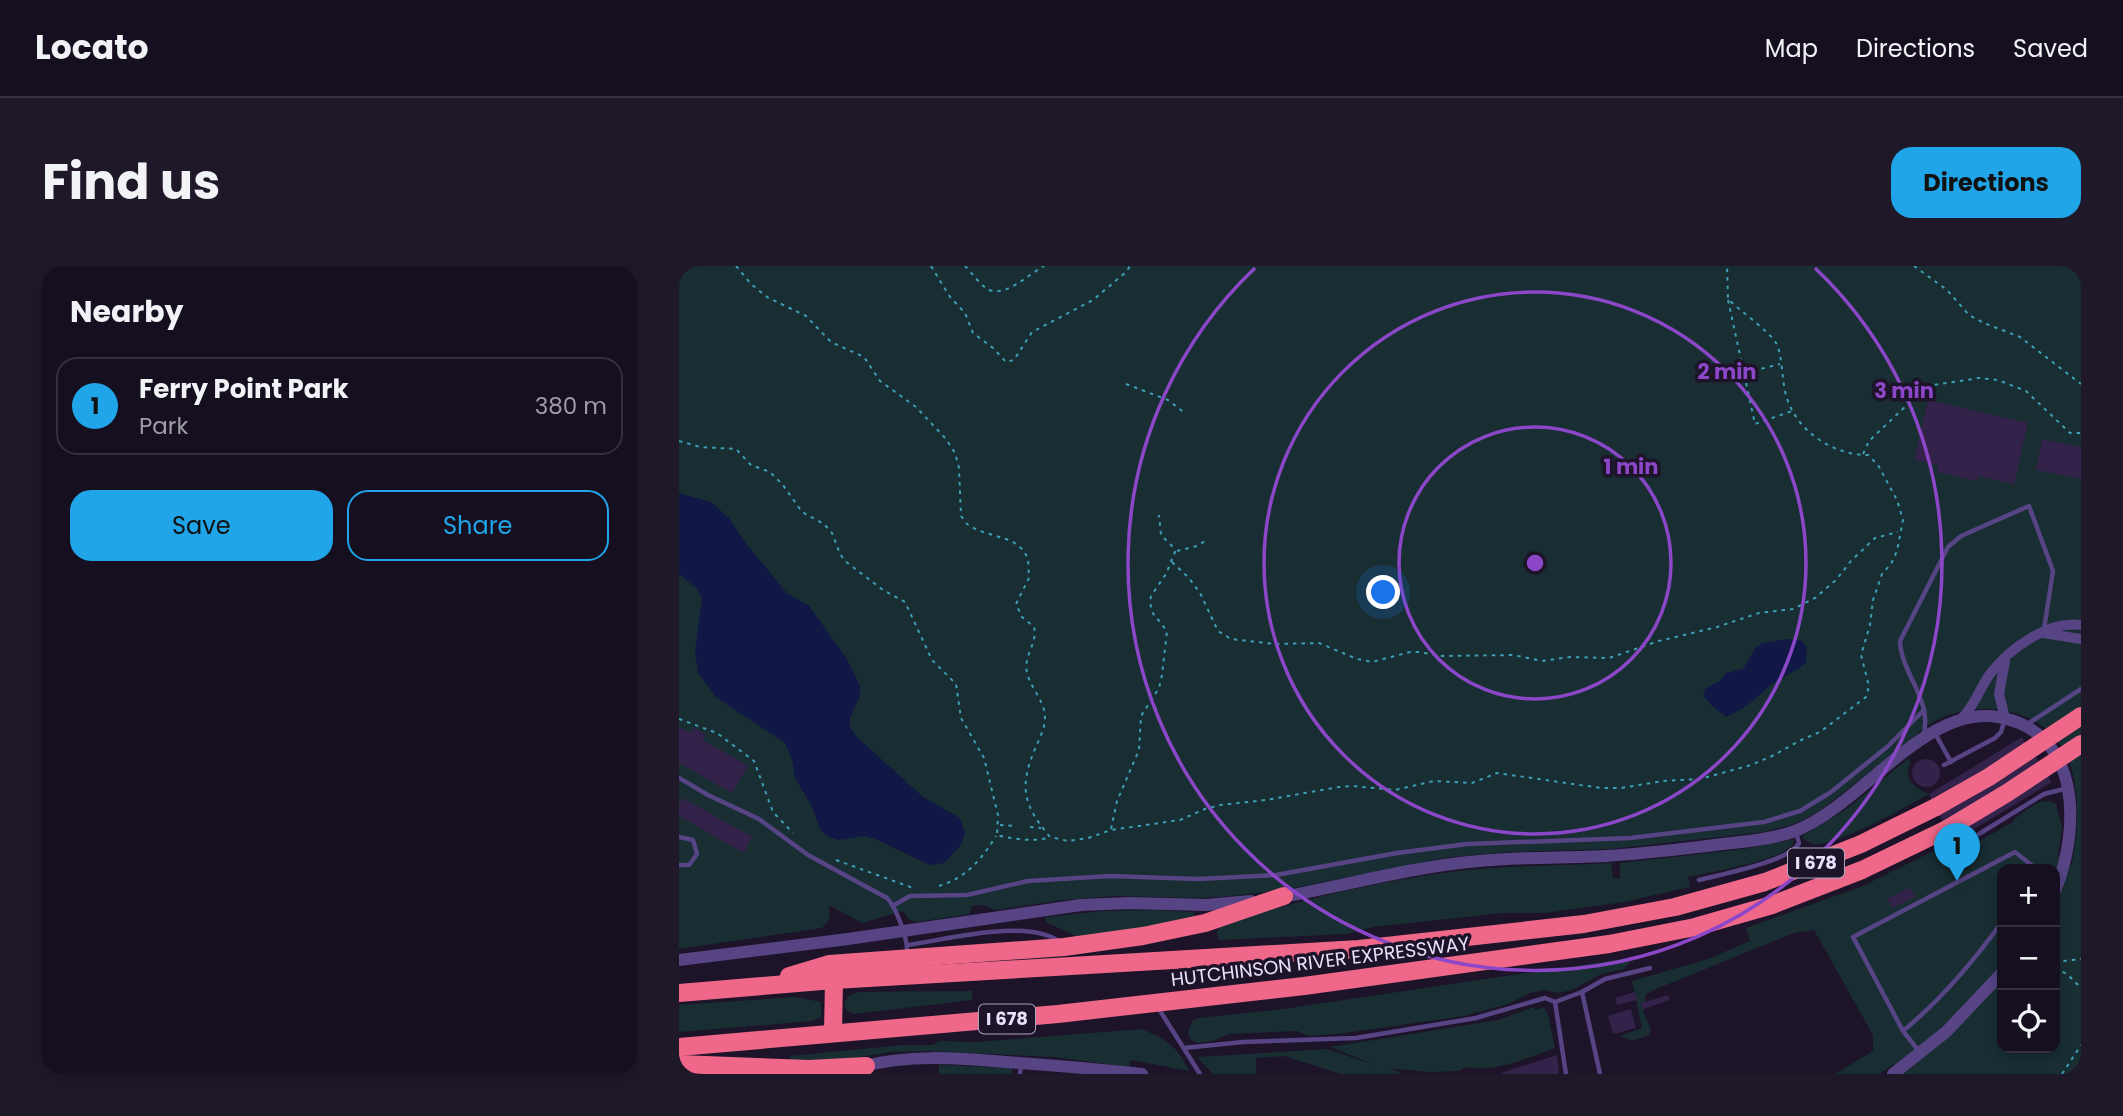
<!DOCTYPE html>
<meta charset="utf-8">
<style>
body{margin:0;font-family:Poppins,sans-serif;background:#1f1829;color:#f1f3f6}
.controls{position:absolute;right:21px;bottom:21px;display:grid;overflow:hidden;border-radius:14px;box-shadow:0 4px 10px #0003}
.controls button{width:63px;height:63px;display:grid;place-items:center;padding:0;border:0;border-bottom:2px solid #352f3e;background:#160f20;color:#f1f3f6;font:35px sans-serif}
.you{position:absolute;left:705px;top:327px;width:24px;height:24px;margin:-18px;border:5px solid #fff;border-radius:50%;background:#1a73e8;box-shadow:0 0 0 10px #1a73e833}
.badge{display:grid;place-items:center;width:46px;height:46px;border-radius:50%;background:#20a5e8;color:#111;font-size:23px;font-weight:700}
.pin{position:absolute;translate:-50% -58px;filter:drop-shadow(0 2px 4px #0008)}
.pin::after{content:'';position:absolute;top:37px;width:24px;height:21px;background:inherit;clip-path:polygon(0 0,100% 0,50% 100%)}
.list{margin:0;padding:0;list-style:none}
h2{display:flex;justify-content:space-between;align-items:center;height:91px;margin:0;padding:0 28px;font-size:30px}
h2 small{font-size:23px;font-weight:400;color:#9e9ca5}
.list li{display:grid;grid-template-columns:46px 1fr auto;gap:21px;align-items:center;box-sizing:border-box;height:98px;margin:0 14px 14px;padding:0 14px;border:2px solid #352f3e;border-radius:21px}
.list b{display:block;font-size:26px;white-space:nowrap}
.list p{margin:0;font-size:23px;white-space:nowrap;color:#9e9ca5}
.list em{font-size:23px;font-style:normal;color:#9e9ca5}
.actions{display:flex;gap:14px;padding:21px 28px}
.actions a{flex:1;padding:16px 0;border:2px solid #20a5e8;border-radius:21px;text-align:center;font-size:24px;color:#20a5e8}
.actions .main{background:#20a5e8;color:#111}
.icon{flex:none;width:38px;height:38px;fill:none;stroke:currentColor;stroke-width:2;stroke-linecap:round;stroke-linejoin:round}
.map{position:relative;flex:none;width:1402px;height:808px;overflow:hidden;border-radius:21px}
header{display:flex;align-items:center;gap:42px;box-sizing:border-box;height:98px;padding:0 35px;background:#160f20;border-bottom:2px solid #352f3e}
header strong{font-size:33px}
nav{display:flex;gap:38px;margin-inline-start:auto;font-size:24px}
.intro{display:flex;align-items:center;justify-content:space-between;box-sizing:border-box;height:168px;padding:0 42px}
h1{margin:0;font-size:49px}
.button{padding:18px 32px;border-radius:21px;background:#20a5e8;color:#111;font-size:24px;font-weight:700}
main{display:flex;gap:42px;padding:0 42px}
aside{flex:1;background:#160f20;border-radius:21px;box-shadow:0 4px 10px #0003}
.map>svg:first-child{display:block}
</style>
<header>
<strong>Locato</strong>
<nav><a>Map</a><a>Directions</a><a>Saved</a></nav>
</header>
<div class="intro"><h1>Find us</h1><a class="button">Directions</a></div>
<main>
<aside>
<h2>Nearby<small></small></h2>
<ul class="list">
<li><span class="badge">1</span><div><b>Ferry Point Park</b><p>Park</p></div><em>380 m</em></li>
</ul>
<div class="actions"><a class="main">Save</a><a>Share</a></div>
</aside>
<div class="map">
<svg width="1402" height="808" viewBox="0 0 1402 808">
<rect width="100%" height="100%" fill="#1d142a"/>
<g fill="#182e33" fill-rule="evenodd">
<path d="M0,0H1402V808H1220L1215,798L1200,808H1156L1194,785V769L1135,664L1115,667L977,723L967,728L964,745L972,763L970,769L953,775L941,770L963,762L953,715L1029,693L1071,675L1067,662L1184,620L1296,564L1302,574L1334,556L1335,553C1347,545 1363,528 1377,538L1383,561L1379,590L1392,600C1400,564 1402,522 1387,488C1360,433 1274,429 1234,472L1141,545L1118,557L1085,566L932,583L831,586L771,591L604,624L553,630L521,632L436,630L385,634L316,644L304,639L293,640L290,648L238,656L230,653L224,645L183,657L150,639L151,652L143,662L0,683ZM1323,603H1376V782H1323Z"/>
<path d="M1230,492L1232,496C1223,512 1235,522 1250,528C1225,542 1167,575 1139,578C1134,579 1130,576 1124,573L1123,570L1165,545Z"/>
<path d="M1115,573C1114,578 1114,579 1110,582C1094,595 1030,607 1009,611L1011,621L945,636L866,647H824L694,661L668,668L540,674L538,666L541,658C617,636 693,616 771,606C825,599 879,600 932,597L934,612L941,613V597L1065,583Z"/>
<polygon points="474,644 514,646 516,651 405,674 367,656 367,651 425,645"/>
<polygon points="956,691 945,703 922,708 893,724 879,727 865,724 851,727 829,738 785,750 666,767 630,770 618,765 549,768 535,775 519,777 511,773 509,767 513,755 519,752 604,743"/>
<polygon points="293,725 293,734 175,748 167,744 165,737 170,730 179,726"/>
<polygon points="117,731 142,736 142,751 133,755 0,766 0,739"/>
<path d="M855,741L856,744L865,741L869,749L876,782C848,792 816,807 785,801L781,805L750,806L708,802L721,806L720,808H662L605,790L577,792V808H534L518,791L648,783L699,800L651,781L819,754Z"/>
<path d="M462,763C487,772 499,781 510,805L452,794L450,801L375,791L250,785L212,786L163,794L113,795L111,790L224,779H254L260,775L298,776Z"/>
<polygon points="260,799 333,802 333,808 260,808"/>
</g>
<g fill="#111846">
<polygon points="0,227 32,236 50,252 68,279 108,327 130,340 168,393 181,420 181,430 171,452 171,461 177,470 244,531 281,552 286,567 282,579 265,597 250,599 199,574 185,570 159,574 149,571 141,563 133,541 116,512 113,494 106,477 38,432 19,407 16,386 23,332 18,323 0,308"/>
<polygon points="1109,373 1123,375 1128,382 1127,396 1122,401 1094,417 1069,439 1048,451 1034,441 1024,429 1026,423 1042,414 1047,407 1064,403 1077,381 1083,377"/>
</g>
<g fill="#332249">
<polygon points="1249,134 1349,157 1335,218 1299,210 1298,215 1258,206 1259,199 1235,194"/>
<polygon points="1363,173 1402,181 1402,213 1357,204"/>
<polygon points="0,461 12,467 15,462 27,469 24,474 69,500 53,527 0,497"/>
<polygon points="1343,471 1373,516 1274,576 1250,528"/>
<circle cx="1247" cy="507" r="14"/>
<polygon points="4,532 73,571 65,587 0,550 0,540"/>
<polygon points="1231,621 1236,631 1213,642 1208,633"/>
<polygon points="956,726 958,734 938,739 936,732"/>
<polygon points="989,729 991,734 964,743 962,737"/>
<polygon points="952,743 957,762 934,768 929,750"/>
<polygon points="878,789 880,808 822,808 822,807"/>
</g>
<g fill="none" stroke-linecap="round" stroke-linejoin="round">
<g stroke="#3e9eb2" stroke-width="2" stroke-dasharray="3.5 5" stroke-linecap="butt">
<path d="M57,0L72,18L88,31L127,50L152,76L185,91L201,115L237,141L267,173L276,187L280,202L282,250L288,258L298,264L333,275L343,283L349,292L350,312L337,338L343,351L355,361C359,377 344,390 348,407C352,423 366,435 366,452C366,463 360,473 356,483C340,521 344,539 371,571L389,575L409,572L432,564L501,554L526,543L541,539L587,534L660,521L674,520L716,524L755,515L793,517L818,507L922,522H942L984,515L1021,513L1072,499L1093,490L1124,473L1141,466L1187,431L1190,420L1182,389L1191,359L1194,334L1203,308L1212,298L1218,285L1224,254L1218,234L1199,199L1189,189C1152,189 1114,163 1106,125C1103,112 1103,87 1097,77C1091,66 1060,44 1049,33L1048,0"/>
<polyline points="252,0 271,31 286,47 294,67 314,82 327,96 335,94 353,66 414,34 447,6 451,0"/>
<path d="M286,0C293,7 302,20 310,24C327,31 350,8 365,0"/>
<polyline points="1235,0 1268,24 1290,49 1305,57 1341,71 1402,118"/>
<polyline points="1049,34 1076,158 1113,145"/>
<polyline points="1066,107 1101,98"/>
<polyline points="447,118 489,134 507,148"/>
<path d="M0,175L21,181L57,183L72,199L91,206L104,219L123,246L145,258L153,267L161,288L166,295L204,324L226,336L253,394L277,418L282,452L305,492L319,549L318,569C333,573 354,576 369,572"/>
<polyline points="1184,188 1190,175 1248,120 1300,112 1319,114 1347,125 1391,167 1402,167"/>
<polyline points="498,285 518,280 526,275"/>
<polyline points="493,296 510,312 521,327 539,365 552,373 596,378 640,377 678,393 693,396 731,386 739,386 764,390 834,389 863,395 891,391 930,392 980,375 1038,361 1080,347 1114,343 1136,332 1157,314 1172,295 1196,272 1219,266"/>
<polyline points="0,453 38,467 75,495 94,546 114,567"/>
<polyline points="321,559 336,560"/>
<polyline points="351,561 362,562"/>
<polyline points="432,563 438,535 460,484 462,450 480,422 483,409 488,365 473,346 471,336 472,330 487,308 496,286 493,280 482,269 480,249"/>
<polyline points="157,594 234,622"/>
<path d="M260,620C287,612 303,593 317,570"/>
<polyline points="1376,696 1402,693"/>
<polyline points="1376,702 1388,708 1402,722"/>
<polyline points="1383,808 1402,779"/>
</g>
<g stroke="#564484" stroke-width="4.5">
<polyline points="1347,459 1402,423"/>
<polyline points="1257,469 1272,496"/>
<path d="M1244,470C1255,435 1222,408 1221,375L1269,281L1282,270L1350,240L1374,305L1365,363"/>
<polyline points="1265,499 1316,472 1322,466 1325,456"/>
<path d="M0,512L29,529L80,553L129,589L208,632C217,641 229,673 228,686"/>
<polyline points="1300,568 1365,528 1385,523"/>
<polyline points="0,571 14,574 18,588 10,599 0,599"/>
<path d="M1020,614C1040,609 1112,595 1120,577L1117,566"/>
<polyline points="215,639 231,630 288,629 349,615 431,610 519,613 597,609 718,587 788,578 951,572 1085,556 1121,545 1152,526 1208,481 1245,444"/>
<path d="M229,679C266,674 351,651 382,677"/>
<polyline points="903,726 921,808"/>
<polyline points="876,736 903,726 926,713 971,702"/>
<polyline points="478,740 521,808"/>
<path d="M1224,765C1263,733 1294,696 1323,656"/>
<polyline points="505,782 564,776 677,772 797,752 866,732 876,736 887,808"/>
<polyline points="1239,784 1224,765 1174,671 1336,586 1355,601 1353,603"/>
<polyline points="341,808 342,798"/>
</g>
<g stroke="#564484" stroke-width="10">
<polyline points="1364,367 1402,373"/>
<polyline points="1326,452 1320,428 1326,395"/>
<path d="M1282,453C1296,440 1300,423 1311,408C1330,383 1369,354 1402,359"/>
</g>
<g stroke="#564484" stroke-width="12">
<path d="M597,632C665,620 731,601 800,595C842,591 885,592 927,590C961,588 994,584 1028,580C1057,576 1088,575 1116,565C1182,540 1246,438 1319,451C1402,465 1402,562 1376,625"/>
<polyline points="0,694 169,673 402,639 451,637 527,639 572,635"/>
<path d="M181,801C229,788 278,792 327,796C372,799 418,803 463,808"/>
<polyline points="1214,808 1267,766 1323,707"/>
</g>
<g stroke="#ef6889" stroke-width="18">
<polyline points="110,710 150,698 385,681 464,670 526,657 605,630"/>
<polyline points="0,727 155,714 680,683 905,658 996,641 1086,616 1182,578 1257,541"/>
<polyline points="154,767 155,714"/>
<polyline points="0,781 379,748 625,720 930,678 1016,661 1093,639 1183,604 1268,563"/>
<polyline points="0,798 130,803 187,800"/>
</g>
<g stroke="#ef6889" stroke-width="18">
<polyline points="1257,541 1310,511 1402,450"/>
<polyline points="1268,563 1328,527 1402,478"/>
</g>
</g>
<g fill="none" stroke="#8c47c8" stroke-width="3.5">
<circle cx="856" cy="297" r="136"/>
<circle cx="856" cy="297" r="271"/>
<path d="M1136 2A407 407 0 1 1 576 2"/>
</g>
<g text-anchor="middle" stroke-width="7" stroke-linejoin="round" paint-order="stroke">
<g fill="#1d142a" stroke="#aca3bd" stroke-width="2">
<rect x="1109" y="582.5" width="56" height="29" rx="5"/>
<rect x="300" y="738.5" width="56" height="29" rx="5"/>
</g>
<g font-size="18" font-weight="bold" fill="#eae0fc">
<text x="1137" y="603">I 678</text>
<text x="328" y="759">I 678</text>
</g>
<g font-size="19" fill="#eae0fc" stroke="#1d142a">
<text transform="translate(641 695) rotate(-7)" y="7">HUTCHINSON RIVER EXPRESSWAY</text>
</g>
</g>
<circle cx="856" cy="297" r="10" fill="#8c47c8" stroke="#1d142a" stroke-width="3.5"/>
<g font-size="21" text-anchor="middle" font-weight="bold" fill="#8c47c8" stroke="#1d142a" stroke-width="7" stroke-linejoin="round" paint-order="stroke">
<text x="1048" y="113">2 min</text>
<text x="1225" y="132">3 min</text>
<text x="952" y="208">1 min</text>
</g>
</svg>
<div class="controls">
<button>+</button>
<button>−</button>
<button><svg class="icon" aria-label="locate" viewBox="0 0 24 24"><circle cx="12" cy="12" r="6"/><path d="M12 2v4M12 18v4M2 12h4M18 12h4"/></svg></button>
</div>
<div class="you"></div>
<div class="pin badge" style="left:1278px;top:615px">1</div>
</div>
</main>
